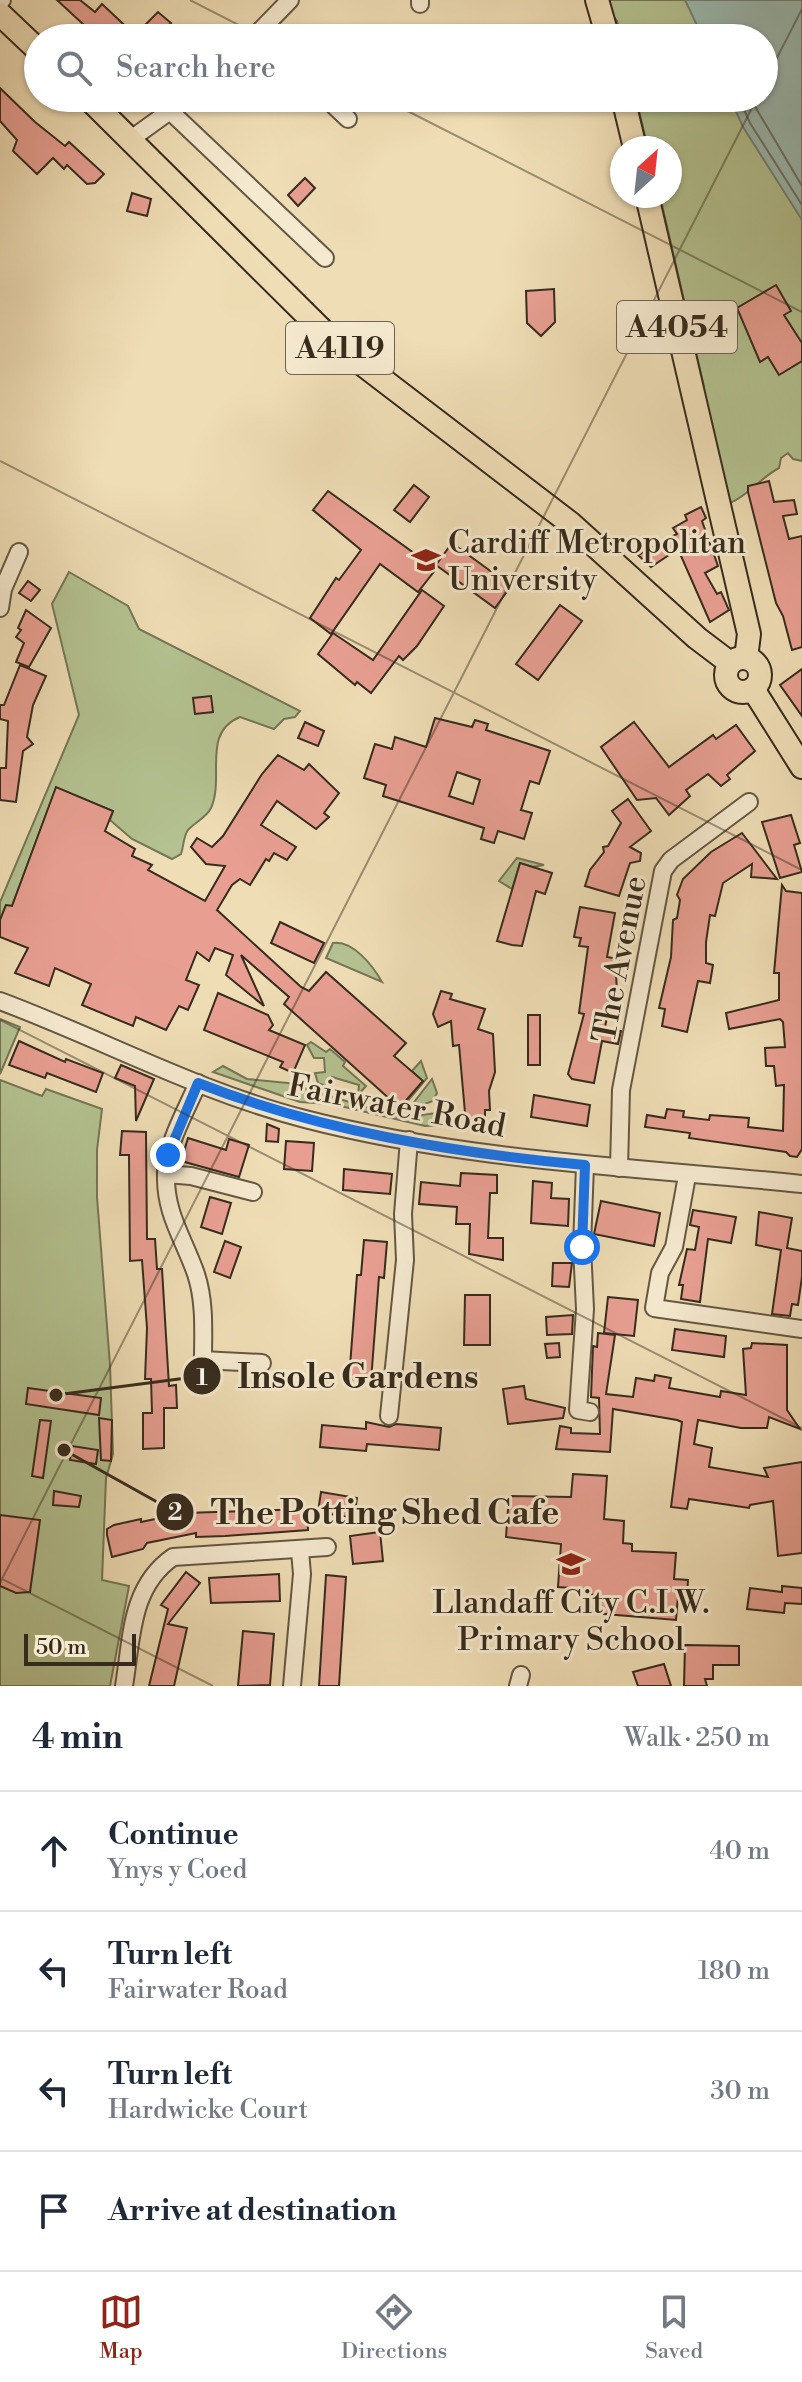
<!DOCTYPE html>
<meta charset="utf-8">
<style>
body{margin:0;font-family:"Libre Bodoni",serif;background:#f6f6f7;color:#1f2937}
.compass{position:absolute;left:610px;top:136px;width:72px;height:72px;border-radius:50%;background:#fff;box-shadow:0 2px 6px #0004;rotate:27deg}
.scale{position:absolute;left:24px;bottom:20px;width:112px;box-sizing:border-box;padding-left:8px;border:4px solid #362b1c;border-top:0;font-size:22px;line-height:28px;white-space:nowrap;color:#362b1c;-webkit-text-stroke:6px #f5e9cf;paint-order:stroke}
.stop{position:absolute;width:24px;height:24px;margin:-18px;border:6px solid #1a73e8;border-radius:50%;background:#fff}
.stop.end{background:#1a73e8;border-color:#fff;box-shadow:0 2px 8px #0008}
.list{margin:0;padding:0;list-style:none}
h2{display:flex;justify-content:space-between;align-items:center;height:104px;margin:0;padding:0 32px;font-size:34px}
h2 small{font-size:26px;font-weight:400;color:#747a83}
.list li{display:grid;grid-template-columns:52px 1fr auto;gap:24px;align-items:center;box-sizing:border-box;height:120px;padding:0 32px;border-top:2px solid #e0e1e3}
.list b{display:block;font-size:30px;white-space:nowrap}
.list p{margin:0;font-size:26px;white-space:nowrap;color:#747a83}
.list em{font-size:26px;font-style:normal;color:#747a83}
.icon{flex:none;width:44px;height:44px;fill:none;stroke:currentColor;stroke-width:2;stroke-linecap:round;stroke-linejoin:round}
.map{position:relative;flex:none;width:802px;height:1686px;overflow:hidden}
.search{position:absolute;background:#fff;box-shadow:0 2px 6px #0004;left:24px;right:24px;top:24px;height:88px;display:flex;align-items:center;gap:20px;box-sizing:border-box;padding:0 28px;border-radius:44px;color:#747a83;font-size:30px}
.sheet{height:584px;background:#fff}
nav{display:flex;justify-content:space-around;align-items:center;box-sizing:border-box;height:112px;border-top:2px solid #e0e1e3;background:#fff;font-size:22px;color:#747a83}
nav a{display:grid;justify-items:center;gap:4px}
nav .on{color:#8f2418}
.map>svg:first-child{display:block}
</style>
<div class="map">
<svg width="802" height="1686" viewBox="0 0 802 1686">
<rect width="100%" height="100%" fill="#efddb5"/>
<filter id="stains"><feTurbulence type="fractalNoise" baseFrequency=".0025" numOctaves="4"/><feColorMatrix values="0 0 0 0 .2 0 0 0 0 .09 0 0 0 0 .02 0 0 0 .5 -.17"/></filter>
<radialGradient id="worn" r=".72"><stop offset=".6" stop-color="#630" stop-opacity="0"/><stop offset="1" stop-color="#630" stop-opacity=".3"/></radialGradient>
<g fill="#b4c291" stroke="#757656" stroke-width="2">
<polygon points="601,0 710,0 714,38 621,38 617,21"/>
<path d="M636,98H758L802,220V461L793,459L788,453L781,458L779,468C760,478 749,495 730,503L699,398L704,387L660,196H670V148H648Z"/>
<path d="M69,572L128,606L139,629L300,711L295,717L284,719L274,729L240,717C201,733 225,777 211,808C206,818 195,822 188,830C183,837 184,846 181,854L172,859L132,839L110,820L113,811L56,788L12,906L6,905L0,920V902L79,715L52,604Z"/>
<polygon points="517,858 544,865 532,867 520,863 512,889 499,881"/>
<path d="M333,943C353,940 373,966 382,982L326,958Z"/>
<polygon points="0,1019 20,1027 0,1074"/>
<polygon points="311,1042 326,1052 330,1049 345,1062 343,1066 366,1086 358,1095 359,1085 332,1077 328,1087 318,1083 315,1073 325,1072 324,1058 314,1058 307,1045"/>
<polygon points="421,1061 427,1078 402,1108 390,1106 395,1099 402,1105 423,1081 412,1071"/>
<polygon points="223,1066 247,1079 288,1083 401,1118 436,1113 442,1125 425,1126 332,1104 300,1102 213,1072"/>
<polygon points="432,1079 437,1093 433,1101 408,1110"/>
<polygon points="0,1080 42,1096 46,1089 102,1109 97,1150 97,1197 110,1365 113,1454 106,1478 102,1580 129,1586 110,1686 0,1686"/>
</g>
<polygon fill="#9bbbb3" stroke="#738177" stroke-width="2" points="685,0 802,0 802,220 743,127 730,98 764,98 764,38 703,38"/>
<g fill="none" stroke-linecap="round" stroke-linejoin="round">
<g stroke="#687368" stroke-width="2">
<polyline points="739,98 750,123 802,205"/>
<polyline points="750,98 802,186"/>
</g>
</g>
<g fill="#e89f92" stroke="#362b1c" stroke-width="2" fill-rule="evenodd">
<polygon points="57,0 80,0 95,12 102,4 135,35 158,12 171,23 157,38 98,38"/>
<polygon points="0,88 35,122 65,146 69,142 104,174 95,183 87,184 67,165 64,169 53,158 37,174 13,151 17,140 0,121"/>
<polygon points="305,178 315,188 298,206 288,195"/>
<polygon points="132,193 151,199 147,216 127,211"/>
<polygon points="776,285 791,311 784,315 802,343 802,361 779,375 768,357 760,362 737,308"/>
<polygon points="554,289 555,322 541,336 527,323 526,291"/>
<polygon points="769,481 774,502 794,500 797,514 783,516 789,539 802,536 802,647 792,650 783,616 776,603 748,492 748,486"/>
<polygon points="414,485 429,497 410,522 394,510"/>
<polygon points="328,491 436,569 418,592 380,564 331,634 310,618 336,578 339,580 361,550 313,510"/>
<polygon points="701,507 706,518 702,521 718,566 705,573 717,594 721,592 729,610 710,622 678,549 651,567 638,555 677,534 673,528 687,520 685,515"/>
<polygon points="452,543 511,586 495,608 436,565"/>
<polygon points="28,581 40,590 31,601 19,593"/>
<polygon points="422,590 444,606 417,646 403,660 399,656 371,693 357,682 355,685 318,654 333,633 373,660"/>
<polygon points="560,605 582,621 538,680 516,664"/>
<polygon points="26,610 51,628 29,667 16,662 24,643 16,637 21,630 18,628"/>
<polygon points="20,665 46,676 33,705 27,737 33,744 23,751 16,802 0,800 0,768 6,768 8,721 0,719 0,705 4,705"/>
<polygon points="802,669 802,716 780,685"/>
<polygon points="211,696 213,712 195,714 193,698"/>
<path d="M435,718L472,727L475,720L488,724L486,730L550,751L539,784L530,781L521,810L532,813L524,839L498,831L494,843L481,839L484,828L383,796L386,785L364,778L375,744L392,749L395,737L426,747ZM457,772L480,780L473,804L449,796Z"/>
<polygon points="305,722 324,731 318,746 298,738"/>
<polygon points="634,722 669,767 713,735 716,739 736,725 755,751 727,775 730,779 721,786 708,774 686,790 690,796 669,815 656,798 637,800 601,747"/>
<polygon points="278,755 304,770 309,764 339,793 324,813 329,817 316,829 277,801 261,825 296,847 287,860 274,853 269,861 266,859 250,885 240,879 232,885 217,910 301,987 309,991 326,972 406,1043 394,1056 423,1081 402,1105 395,1099 393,1102 284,1004 289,997 241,955 264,1006 226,975 233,955 215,948 209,961 197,952 186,980 199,985 188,1010 179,1006 166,1030 136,1017 133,1026 82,1005 91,984 55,968 49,986 15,973 28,948 0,937 0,920 6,905 12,906 56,787 113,811 105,831 135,849 132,856 152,865 148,870 205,901 225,866 206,864 191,847 197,838 212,847 223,836 262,774"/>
<polygon points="628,799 651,831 630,847 641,853 640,861 630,863 619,896 585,886 590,870 604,852 603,847 608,846 621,823 612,811"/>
<polygon points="791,815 800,843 794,845 802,872 780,878 762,822"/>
<polygon points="742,833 777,879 751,877 752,864 723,883 715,916 710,915 706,942 706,963 713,965 710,983 698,981 687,1032 662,1026 665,1009 659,1008 671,957 673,920 677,918 680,900 677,895 683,879 711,852"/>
<polygon points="520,863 552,873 545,894 536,891 522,946 512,945 497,941"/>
<polygon points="782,885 786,891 802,893 802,1149 797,1157 790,1156 786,1152 689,1138 690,1133 645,1127 647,1115 665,1118 667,1109 684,1111 683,1117 709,1120 710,1115 749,1118 748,1127 783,1131 784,1085 776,1086 774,1066 766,1066 765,1048 785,1047 783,1022 780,1019 729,1029 726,1013 779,1000 779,973 774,973"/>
<polygon points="580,907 615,913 607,957 618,959 622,967 616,973 617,993 610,998 605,1028 621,1031 618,1044 602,1041 594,1083 572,1079 568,1074 584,1014 579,1013 588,947 579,946 581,938 574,937"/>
<polygon points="280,922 324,943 314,963 271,943"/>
<polygon points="441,991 452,994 450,999 485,1009 478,1029 493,1034 495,1072 489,1091 490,1110 485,1110 485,1124 466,1124 459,1045 453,1046 451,1021 438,1027 433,1014"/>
<polygon points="218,993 268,1015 273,1025 269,1030 305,1045 293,1073 280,1067 283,1062 204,1030"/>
<rect x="528" y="1015" width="12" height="50"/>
<polygon points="19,1041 65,1062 66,1059 103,1073 96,1092 47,1073 45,1078 9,1065"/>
<polygon points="121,1065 154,1079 136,1121 135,1086 115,1078"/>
<polygon points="534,1095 590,1105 587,1126 531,1117"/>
<polygon points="267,1124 279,1129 278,1142 266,1141"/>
<polygon points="122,1131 146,1132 147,1239 155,1239 157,1269 162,1269 169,1386 176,1385 177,1408 164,1408 164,1448 143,1449 143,1413 152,1413 151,1379 145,1379 147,1328 142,1260 130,1261 129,1155 120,1155"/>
<polygon points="188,1138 226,1150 229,1139 249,1145 239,1177 181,1161"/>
<polygon points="286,1141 314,1143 312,1171 284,1169"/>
<polygon points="344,1169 392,1174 390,1194 343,1190"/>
<polygon points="461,1173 497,1175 497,1193 490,1193 488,1238 503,1238 503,1260 469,1254 470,1224 456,1224 457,1207 419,1204 421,1182 460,1186"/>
<polygon points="533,1181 552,1183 551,1198 569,1199 568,1226 531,1223"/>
<polygon points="210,1197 231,1203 222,1234 201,1227"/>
<polygon points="601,1201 660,1213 654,1246 594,1234"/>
<polygon points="693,1210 736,1217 731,1243 708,1239 700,1302 681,1299 683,1285 679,1285 687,1249 695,1250 699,1227 690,1225"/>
<polygon points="759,1212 792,1218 787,1248 802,1251 802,1277 798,1305 792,1304 790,1316 772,1314 781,1250 756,1245"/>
<polygon points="364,1240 387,1242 384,1278 379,1277 371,1381 349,1379 357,1275 361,1275"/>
<polygon points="225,1241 241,1247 230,1278 214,1272"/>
<polygon points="553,1263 572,1263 569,1287 552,1286"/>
<polygon points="465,1295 490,1295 490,1345 464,1345"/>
<polygon points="608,1297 638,1300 634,1336 604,1333"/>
<polygon points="573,1315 572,1334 547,1335 546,1317"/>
<polygon points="675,1329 726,1336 724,1357 672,1350"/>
<polygon points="598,1333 615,1335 606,1394 633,1397 636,1378 654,1381 655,1375 671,1378 669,1388 720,1397 721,1391 746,1395 743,1349 751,1348 752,1343 787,1345 787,1410 800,1429 769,1417 767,1428 741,1428 698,1420 694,1444 712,1448 709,1467 768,1477 764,1468 802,1462 802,1553 778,1556 773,1501 750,1505 749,1508 689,1499 687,1509 671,1507 682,1422 677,1420 613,1409 610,1452 556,1449 560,1426 571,1428 571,1433 600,1434 599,1398 591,1397 593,1346 597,1347"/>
<polygon points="559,1343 560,1357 547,1358 545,1344"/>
<polygon points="524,1386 526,1399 565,1408 563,1418 508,1424 503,1389"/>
<polygon points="28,1388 101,1398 99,1415 26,1404"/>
<polygon points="99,1418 112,1420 111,1461 101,1460"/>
<polygon points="40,1420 51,1421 43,1478 32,1476"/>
<polygon points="366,1422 389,1427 396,1424 441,1428 439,1450 367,1444 366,1451 320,1447 322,1425 366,1429"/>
<polygon points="72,1446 98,1450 96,1464 70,1460"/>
<polygon points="573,1474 607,1476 604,1519 624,1521 623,1543 632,1544 632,1551 676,1553 674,1579 688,1580 687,1596 678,1596 676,1620 593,1613 595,1595 586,1594 586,1589 558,1587 561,1544 506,1537 509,1496 571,1497"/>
<polygon points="54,1491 81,1496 79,1507 53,1505"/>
<polygon points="321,1492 357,1498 354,1518 318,1512"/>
<polygon points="307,1509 308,1530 225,1536 196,1537 196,1533 147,1543 143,1549 112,1557 107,1535 107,1529 114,1525 141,1519 141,1522 184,1513"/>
<polygon points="0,1515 40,1520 30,1592 16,1593 0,1586"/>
<polygon points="380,1532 383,1561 353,1564 350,1536"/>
<polygon points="186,1572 200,1583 168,1624 187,1628 174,1686 149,1686 168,1609 161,1605"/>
<polygon points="279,1574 280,1601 211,1603 209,1578"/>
<polygon points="326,1575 346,1577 339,1686 319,1686"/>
<polygon points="782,1586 802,1588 802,1604 785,1603 784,1613 747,1609 750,1588 782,1592"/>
<polygon points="243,1631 274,1634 270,1685 238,1686"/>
<polygon points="685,1645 739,1646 739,1665 713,1665 713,1679 705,1679 707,1686 684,1686"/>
<polygon points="664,1664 671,1686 638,1686 633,1672"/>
</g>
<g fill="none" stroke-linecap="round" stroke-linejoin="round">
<defs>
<g id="minor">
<polyline points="420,0 420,4"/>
<polyline points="0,2 2,0"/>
<polyline points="253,38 290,0"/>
<polyline points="326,98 348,119"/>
<polyline points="172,113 325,258"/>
<polyline points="131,139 188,98"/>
<polyline points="0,608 3,589 19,552"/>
<path d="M0,1001C102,1039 199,1092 305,1119C467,1161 636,1167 802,1184"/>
<path d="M198,1083C186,1111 166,1144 166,1175C165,1214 184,1239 196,1274C207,1307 202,1345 203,1379"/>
<polyline points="585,1165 582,1247 585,1309 578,1410 590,1412"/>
<polyline points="619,1168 621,1090 663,871 671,860 749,802"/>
<polyline points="166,1174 191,1176 253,1192"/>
<polyline points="687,1176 674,1247 660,1273 654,1308 802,1329"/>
<polyline points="202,1360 262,1363"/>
<polyline points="389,1416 405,1260 403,1214 409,1140"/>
<path d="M124,1686C132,1638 130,1587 173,1557L327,1547"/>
<polyline points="292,1686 302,1574 300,1551"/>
<polyline points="518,1686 521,1675"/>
</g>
<g id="major">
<polyline points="597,0 608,38"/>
<polyline points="0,14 38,50"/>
<polyline points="88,98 336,344 570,523 697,638 730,663"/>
<polyline points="623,98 635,148"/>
<polyline points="647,196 749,634 746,658"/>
<circle cx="743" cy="675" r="17"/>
<polyline points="753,689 802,767"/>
</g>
</defs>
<use href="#minor" stroke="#645842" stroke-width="20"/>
<use href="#major" stroke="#362b1c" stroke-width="26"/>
<use href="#minor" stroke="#f5e9cf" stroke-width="16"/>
<use href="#major" stroke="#efddb5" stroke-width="22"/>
</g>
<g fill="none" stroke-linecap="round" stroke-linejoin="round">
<path stroke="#1a73e8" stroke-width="10" d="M168,1155L198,1083C321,1131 454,1153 585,1165L582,1247"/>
</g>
<path fill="none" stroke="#362b1c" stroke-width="2" stroke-opacity="0.45" d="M190,0L264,38M764,83L802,9M382,98L802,312M0,461L802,870M0,1020L802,1428M0,1578L213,1686M0,1583L757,98"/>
<defs>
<symbol id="university-bare" viewBox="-9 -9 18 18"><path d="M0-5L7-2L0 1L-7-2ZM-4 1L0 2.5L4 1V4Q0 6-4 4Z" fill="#8f2418" stroke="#f5e9cf" stroke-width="2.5" paint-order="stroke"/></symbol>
<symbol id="school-bare" viewBox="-9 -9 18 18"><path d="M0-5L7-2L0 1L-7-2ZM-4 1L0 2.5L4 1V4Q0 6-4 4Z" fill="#8f2418" stroke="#f5e9cf" stroke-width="2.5" paint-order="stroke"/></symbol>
</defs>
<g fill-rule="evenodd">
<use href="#university-bare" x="406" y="540" width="40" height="40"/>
<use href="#school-bare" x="551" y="1544" width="40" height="40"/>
</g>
<g text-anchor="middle" stroke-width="6" stroke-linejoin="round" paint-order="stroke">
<g fill="#f5e9cf" stroke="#6f6452" stroke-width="2">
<rect x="617" y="301" width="120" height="52" rx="6"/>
<rect x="286" y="322" width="108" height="52" rx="6"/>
</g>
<g font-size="30" font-weight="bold" fill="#362b1c">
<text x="677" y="337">A4054</text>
<text x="340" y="358">A4119</text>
</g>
<g font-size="32" fill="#362b1c" stroke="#f5e9cf" text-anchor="start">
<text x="448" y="553">Cardiff Metropolitan<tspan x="448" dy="37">University</tspan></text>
<text x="571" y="1613" text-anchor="middle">Llandaff City C.I.W.<tspan x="571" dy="37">Primary School</tspan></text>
</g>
<g font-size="32" fill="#362b1c" stroke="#f5e9cf">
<text transform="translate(619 959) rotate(-79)" y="11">The Avenue</text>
<text transform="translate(397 1105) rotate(11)" y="11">Fairwater Road</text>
</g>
</g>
<path fill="none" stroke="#362b1c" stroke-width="3" d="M56 1395L202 1376M64 1450L175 1512"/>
<g fill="#362b1c" stroke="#f5e9cf" stroke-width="3">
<circle cx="56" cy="1395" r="8"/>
<circle cx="64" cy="1450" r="8"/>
<circle cx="202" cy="1376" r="20"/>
<circle cx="175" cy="1512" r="20"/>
</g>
<g font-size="24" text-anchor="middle" font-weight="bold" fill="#fff">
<text x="202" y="1385">1</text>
<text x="175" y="1520">2</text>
</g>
<g font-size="34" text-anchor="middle" font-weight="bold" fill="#362b1c" stroke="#f5e9cf" stroke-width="6" stroke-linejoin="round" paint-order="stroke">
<text x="358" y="1388">Insole Gardens</text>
<text x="385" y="1524">The Potting Shed Cafe</text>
</g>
<rect width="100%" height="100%" filter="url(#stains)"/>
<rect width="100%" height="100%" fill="url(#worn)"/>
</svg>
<svg class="compass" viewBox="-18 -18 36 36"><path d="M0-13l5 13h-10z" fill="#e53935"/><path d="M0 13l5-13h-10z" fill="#747a83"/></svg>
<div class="scale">50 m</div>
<div class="stop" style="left:582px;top:1247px"></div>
<div class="stop end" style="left:168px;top:1155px"></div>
<div class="search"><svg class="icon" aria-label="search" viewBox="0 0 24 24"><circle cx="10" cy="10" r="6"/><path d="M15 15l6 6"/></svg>Search here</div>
</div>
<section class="sheet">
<h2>4 min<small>Walk · 250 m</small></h2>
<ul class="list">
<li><svg class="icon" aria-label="ahead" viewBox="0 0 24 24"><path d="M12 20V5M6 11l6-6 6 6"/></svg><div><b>Continue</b><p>Ynys y Coed</p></div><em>40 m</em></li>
<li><svg class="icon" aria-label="left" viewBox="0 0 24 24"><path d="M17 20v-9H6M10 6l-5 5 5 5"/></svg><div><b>Turn left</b><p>Fairwater Road</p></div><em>180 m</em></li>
<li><svg class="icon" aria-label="left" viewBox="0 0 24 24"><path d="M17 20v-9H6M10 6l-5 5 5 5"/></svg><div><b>Turn left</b><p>Hardwicke Court</p></div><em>30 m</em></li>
<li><svg class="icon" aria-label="arrive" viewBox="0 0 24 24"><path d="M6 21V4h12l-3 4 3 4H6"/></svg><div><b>Arrive at destination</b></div></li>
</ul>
</section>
<nav>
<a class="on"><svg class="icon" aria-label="map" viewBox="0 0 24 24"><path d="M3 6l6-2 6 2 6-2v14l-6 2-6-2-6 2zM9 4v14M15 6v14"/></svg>Map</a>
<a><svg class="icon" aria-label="directions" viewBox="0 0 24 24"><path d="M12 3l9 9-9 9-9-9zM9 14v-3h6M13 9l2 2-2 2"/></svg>Directions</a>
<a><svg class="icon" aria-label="saved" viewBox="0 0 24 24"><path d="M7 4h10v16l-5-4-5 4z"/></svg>Saved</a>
</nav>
